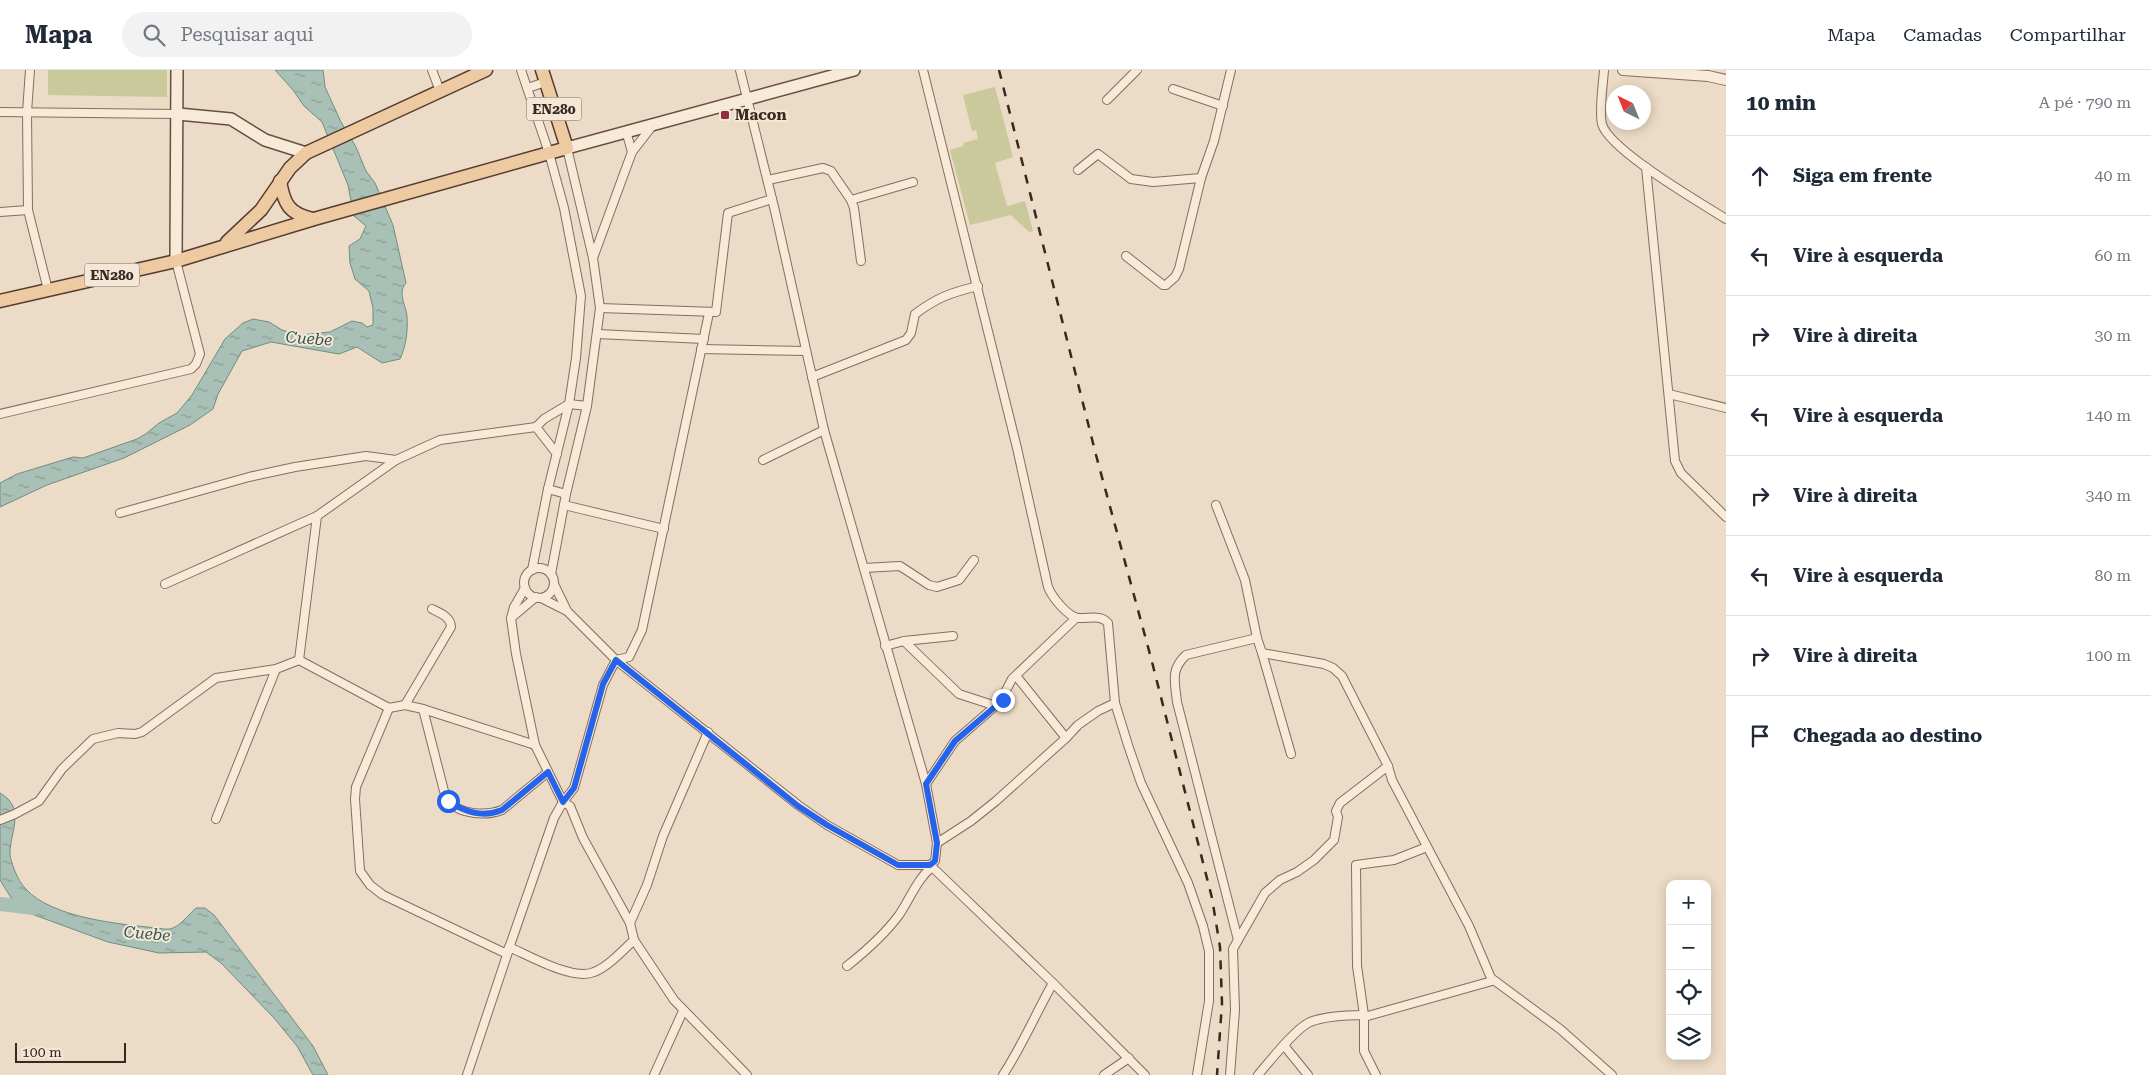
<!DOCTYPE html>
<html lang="pt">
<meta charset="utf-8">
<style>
body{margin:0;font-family:"Roboto Serif",serif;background:#f2f2f3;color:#1f2937}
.controls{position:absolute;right:15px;bottom:15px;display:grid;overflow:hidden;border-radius:10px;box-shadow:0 2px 12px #0003}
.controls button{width:45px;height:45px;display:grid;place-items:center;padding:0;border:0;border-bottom:1px solid #e0e1e3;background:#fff;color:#1f2937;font:25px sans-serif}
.compass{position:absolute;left:1606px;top:15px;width:45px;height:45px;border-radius:50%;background:#fff;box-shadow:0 2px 12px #0003;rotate:317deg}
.scale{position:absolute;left:15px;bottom:12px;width:111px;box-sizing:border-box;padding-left:5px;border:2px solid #382820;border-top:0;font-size:14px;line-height:18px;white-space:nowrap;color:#382820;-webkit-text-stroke:4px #f4e7d6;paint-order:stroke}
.stop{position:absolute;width:15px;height:15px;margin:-11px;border:4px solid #2563eb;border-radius:50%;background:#fff}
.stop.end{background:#2563eb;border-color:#fff;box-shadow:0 1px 5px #0008}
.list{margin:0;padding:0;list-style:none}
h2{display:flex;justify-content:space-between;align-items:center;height:65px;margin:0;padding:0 20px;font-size:21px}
h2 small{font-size:16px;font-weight:400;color:#747a83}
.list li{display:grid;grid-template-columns:32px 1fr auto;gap:15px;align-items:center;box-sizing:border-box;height:80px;padding:0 20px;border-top:1px solid #e0e1e3}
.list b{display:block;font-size:19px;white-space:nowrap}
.list em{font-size:16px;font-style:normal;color:#747a83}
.icon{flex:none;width:28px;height:28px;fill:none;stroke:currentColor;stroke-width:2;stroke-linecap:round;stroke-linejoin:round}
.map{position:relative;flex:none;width:1726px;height:1005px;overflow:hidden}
header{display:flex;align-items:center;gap:30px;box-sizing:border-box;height:70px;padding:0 25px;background:#fff;border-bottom:1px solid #e0e1e3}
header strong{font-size:24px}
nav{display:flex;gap:28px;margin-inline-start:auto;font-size:18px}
.search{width:350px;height:45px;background:#f2f2f3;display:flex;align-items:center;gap:12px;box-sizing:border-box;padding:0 18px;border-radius:28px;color:#747a83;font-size:19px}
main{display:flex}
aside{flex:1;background:#fff}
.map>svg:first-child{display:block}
</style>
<header>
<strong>Mapa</strong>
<div class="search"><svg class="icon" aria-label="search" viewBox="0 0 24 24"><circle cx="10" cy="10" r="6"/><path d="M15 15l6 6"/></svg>Pesquisar aqui</div>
<nav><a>Mapa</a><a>Camadas</a><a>Compartilhar</a></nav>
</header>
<main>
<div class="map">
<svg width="1726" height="1005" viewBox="0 0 1726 1005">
<defs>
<pattern id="water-ripples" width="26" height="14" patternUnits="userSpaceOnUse" patternTransform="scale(1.25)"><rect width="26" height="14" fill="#a8c0b5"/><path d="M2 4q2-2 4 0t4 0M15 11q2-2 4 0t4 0" fill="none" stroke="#8a9c93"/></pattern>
</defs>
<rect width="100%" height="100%" fill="#ecdbc6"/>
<g fill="#cac99b">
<polygon points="48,0 167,0 167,27 48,25"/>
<polygon points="995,17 1013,87 995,93 1007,136 1025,131 1033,161 1029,162 1011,145 970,155 950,80 963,76 963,73 978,69 976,60 972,61 963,25"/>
</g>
<g fill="url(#water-ripples)" stroke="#6f8e82">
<path d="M275,0H323L325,17L341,52L356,77L366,101L375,113L393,155L406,213C397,223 406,235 407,246C408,261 406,276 400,289L382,293L357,277L339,284L271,272L242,281L218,324L213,339L190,355L124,388L47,415L0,437V413L17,404L73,387L83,388L137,369L147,363L159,353L177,343L192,325L225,269L243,253L253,249L269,252L282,260L300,265L330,262L352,251L362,253L367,257L373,255V238L369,221L355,209L350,193L349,176L360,169L366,156L354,146L348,115L322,52L304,36L293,20Z"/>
<path d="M0,723C27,738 9,764 10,785C11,793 17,807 21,813C43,846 111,853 147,857C154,857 164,860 170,859C181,856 188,845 196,838H205L214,845L313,976L328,1005H313L297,976L274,948L221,893L206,882L159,883L108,872L18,839L0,810Z"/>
</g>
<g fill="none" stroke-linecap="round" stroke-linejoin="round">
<polyline stroke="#a8c0b5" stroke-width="14" points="0,834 34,838"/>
<defs>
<g id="minor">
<polyline points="30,0 27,42 28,140 48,220"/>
<polyline points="432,0 440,21"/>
<polyline points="521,0 549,83 564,138 581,226 576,288 569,334 548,419 532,500"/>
<polyline points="740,0 775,141 824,360 926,714 937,773 935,791 930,795"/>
<path d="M923,0L1017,378L1048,517C1052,527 1067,546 1078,548C1088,549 1101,544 1108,553L1115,633L1128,675L1141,713L1188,813L1203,856L1209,881V931L1197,1005"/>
<path d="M1604,0C1603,15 1599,40 1602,54C1609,80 1701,133 1726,149"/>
<polyline points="528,18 545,12"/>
<polyline points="1173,19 1223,36"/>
<polyline points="1107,30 1137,0"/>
<polyline points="0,42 178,44"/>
<polyline points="626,61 632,82"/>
<polyline points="1646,97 1675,391 1681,403 1726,447"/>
<polyline points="1078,100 1098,84 1131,109 1153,112 1201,108"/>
<polyline points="768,110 823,98 831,101 851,130 854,138 861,191"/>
<polyline points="851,130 913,112"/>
<polyline points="0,142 28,140"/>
<polyline points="1126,186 1163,215 1166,215 1175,207 1179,199 1201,108 1214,71 1231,0"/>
<polyline points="593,188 632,82 653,55"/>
<polyline points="600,238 716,242 728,143 772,129"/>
<polyline points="597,264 704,269"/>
<polyline points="701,279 806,281"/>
<path d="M812,307L906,270L911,263L915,244C938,227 950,223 978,216"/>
<polyline points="1669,324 1726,338"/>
<polyline points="0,344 191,299 196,294 200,284 176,191"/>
<polyline points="536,357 557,384"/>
<polyline points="763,390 824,360"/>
<polyline points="548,419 566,424"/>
<polyline points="564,435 664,459"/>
<polyline points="1216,435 1245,510 1257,568 1262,583 1324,594 1333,598 1342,606 1388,696 1392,710 1469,856 1491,908 1560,959 1612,1005"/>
<polyline points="120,443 249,407 295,397 366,386 396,390"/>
<polyline points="864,498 900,496 929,515 937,517 959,510 974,490"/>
<circle cx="539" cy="513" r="15"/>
<polyline points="551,504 566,424 587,336 600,238 593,188 567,78"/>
<polyline points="165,514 317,446"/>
<polyline points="554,514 567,541 616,590 798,735 827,755 898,795 930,795 1053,913 1145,1005"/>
<polyline points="525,518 514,537 511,548 516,584 535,675 563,732 570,736 583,768 630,853 634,870 674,930 747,1005"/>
<polyline points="541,528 567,541"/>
<polyline points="511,548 536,527"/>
<polyline points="904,571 959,624 996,636"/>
<polyline points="885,576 904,571 953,566"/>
<polyline points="1262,583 1291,684"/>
<polyline points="299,590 317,446 396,390 440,370 536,357 544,349 569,334 587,336"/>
<polyline points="1017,607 1066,668"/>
<path d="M405,635L451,557C451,547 440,543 432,539"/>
<polyline points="389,638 356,717 355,729 360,801 370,815 383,825 507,884 554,748 563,732 574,718 603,615 616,590 629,587 642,560 709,243"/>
<path d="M423,639L444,721C446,724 447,729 449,732C462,745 486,746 502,740L548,702"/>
<polyline points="926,714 955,671 1000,632 1012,609 1076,548"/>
<polyline points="216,749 276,599"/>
<polyline points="0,750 15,744 39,731 62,699 93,669 118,663 135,664 142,662 216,608 276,599 299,590 389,638 405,635 423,639 535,675"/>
<polyline points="937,773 971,751 996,731 1066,668 1078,655 1098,641 1115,633"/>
<polyline points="630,853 647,815 663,766 708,662"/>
<polyline points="1238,870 1265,823 1280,810 1297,802 1314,790 1334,770 1338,747 1336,741 1340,733 1388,696"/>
<path d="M507,882L509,877C530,886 573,911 594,902C609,896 622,881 634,870"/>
<path d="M847,896C866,881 885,864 899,845C910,829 917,809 932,797"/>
<polyline points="1285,974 1286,978 1308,1005"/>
<polyline points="467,1005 509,879"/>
<polyline points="654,1005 683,941"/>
<path d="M1003,1005C1022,976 1036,943 1053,913"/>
<polyline points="1104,1005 1129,988"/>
<path d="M1230,1005L1235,940L1233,879L1238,870L1177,632C1175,612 1170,600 1186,585L1257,568"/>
<path d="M1258,1005C1269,992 1296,958 1310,952C1326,946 1347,945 1364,945V947L1492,911L1491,908"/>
<polyline points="1376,1005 1364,981 1364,945 1357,896 1356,795 1394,790 1427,777"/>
</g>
<polyline id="tertiary" points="1623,0 1708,6 1726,10"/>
<g id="secondary">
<polyline points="178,44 231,49 265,70 306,83"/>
<polyline points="567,78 854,0"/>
<polyline points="176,191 177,0"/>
</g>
<g id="primary">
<path d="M280,111C284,134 289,144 313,149"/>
<polyline points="227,172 261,140 290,98 306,83 486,0"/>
<polyline points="0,231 176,191 314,149 567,78 542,0"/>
</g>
</defs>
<use href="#minor" stroke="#876d5d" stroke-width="10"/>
<use href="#tertiary" stroke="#876d5d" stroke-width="12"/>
<use href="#secondary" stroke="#694e40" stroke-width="14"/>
<use href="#primary" stroke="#553c31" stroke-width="15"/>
<use href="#minor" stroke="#f7ead9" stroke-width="8"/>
<use href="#tertiary" stroke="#f7ead9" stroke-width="10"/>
<use href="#secondary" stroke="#f7ead9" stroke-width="11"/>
<use href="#primary" stroke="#edcaa1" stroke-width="12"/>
<polyline stroke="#382820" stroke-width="2.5" stroke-dasharray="9 9" stroke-linecap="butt" points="999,0 1096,385 1151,588 1212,828 1220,877 1222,933 1217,1005"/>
</g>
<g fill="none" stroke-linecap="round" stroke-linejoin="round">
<path stroke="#2563eb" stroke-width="6" d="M448,731C465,742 482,748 502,740L548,702L563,732L574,718L603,614L616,590L798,736L827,755L898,795H930L935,791L937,773L926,714L955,671L1003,630"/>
</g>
<rect fill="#93303f" stroke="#f4e7d6" stroke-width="2" x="720" y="40" width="10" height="10" rx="2.5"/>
<g text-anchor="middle" stroke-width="4" stroke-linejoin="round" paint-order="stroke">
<g fill="#f4e7d6" stroke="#706157" stroke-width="1">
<rect x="526.5" y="27.5" width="55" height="23" rx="4"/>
<rect x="84.5" y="193.5" width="55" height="23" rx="4"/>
</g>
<g font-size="14" font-weight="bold" fill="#382820">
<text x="554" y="44">EN280</text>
<text x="112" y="210">EN280</text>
</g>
<g font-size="15" font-weight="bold" fill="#382820" stroke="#f4e7d6" text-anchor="start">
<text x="735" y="50">Macon</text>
</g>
<g font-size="16" font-style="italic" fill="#30574f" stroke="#f4e7d6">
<text transform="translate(309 268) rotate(4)" y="6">Cuebe</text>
<text transform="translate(147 863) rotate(5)" y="6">Cuebe</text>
</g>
</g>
</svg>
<div class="controls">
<button>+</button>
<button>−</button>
<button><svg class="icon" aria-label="locate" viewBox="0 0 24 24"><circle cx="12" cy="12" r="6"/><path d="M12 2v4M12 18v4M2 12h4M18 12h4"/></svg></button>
<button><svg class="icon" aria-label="layers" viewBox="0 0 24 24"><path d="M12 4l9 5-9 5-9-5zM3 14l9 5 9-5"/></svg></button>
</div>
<svg class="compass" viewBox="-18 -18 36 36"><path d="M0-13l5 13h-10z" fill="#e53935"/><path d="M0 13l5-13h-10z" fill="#747a83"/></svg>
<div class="scale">100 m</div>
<div class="stop" style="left:448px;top:731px"></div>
<div class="stop end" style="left:1003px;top:630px"></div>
</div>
<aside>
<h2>10 min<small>A pé · 790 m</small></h2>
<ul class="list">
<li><svg class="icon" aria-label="ahead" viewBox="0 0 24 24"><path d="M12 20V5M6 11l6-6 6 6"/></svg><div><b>Siga em frente</b></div><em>40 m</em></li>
<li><svg class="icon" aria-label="left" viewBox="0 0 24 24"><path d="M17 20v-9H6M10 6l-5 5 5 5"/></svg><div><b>Vire à esquerda</b></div><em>60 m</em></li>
<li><svg class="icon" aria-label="right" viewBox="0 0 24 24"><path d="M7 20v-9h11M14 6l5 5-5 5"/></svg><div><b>Vire à direita</b></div><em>30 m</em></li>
<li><svg class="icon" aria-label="left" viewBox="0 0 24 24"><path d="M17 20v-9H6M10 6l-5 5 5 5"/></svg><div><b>Vire à esquerda</b></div><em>140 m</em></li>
<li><svg class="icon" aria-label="right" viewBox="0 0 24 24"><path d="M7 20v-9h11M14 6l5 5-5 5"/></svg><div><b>Vire à direita</b></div><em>340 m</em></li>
<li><svg class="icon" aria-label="left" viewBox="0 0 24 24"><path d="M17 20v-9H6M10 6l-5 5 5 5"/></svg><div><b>Vire à esquerda</b></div><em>80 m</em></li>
<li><svg class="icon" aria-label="right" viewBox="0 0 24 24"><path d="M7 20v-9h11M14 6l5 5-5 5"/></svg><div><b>Vire à direita</b></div><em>100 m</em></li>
<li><svg class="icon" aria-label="arrive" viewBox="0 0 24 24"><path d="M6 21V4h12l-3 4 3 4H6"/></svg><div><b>Chegada ao destino</b></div></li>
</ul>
</aside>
</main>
